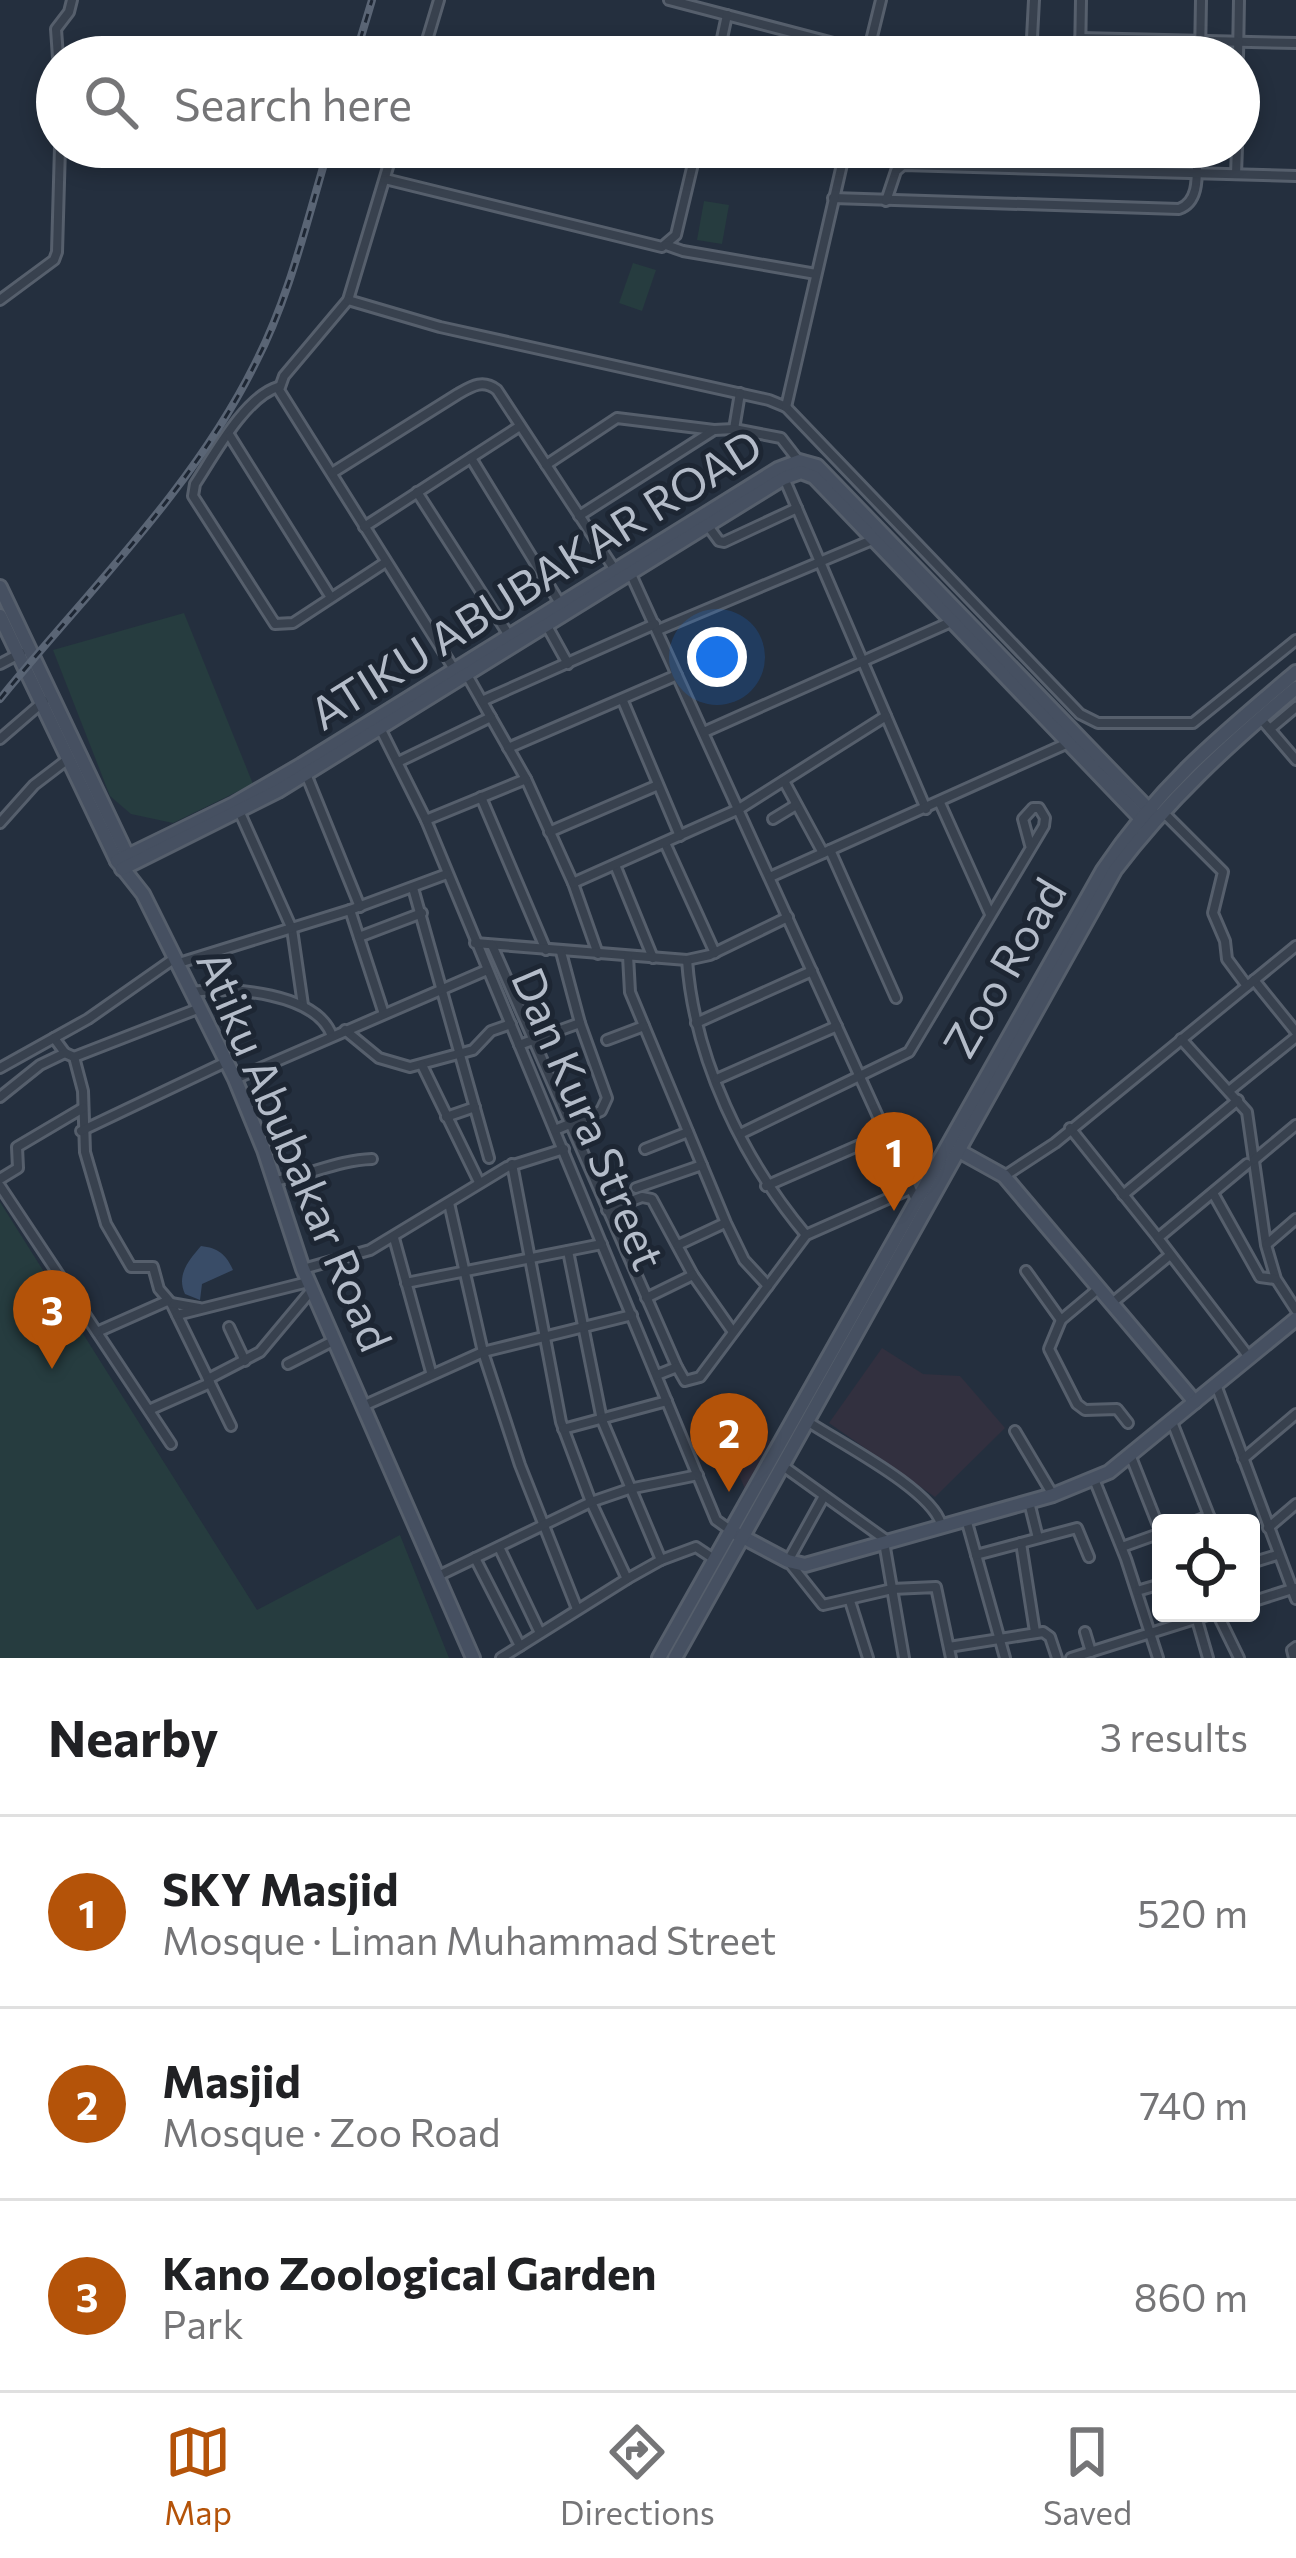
<!DOCTYPE html>
<meta charset="utf-8">
<style>
body{margin:0;font-family:Commissioner,sans-serif;background:#f2f2f2;color:#202124}
.controls{position:absolute;right:36px;bottom:36px;display:grid;overflow:hidden;border-radius:12px;box-shadow:0 6px 18px #0003}
.controls button{width:108px;height:108px;display:grid;place-items:center;padding:0;border:0;border-bottom:3px solid #e0e0e0;background:#fff;color:#202124;font:60px sans-serif}
.you{position:absolute;left:717px;top:657px;width:42px;height:42px;margin:-30px;border:9px solid #fff;border-radius:50%;background:#1a73e8;box-shadow:0 0 0 18px #1a73e833}
.badge{display:grid;place-items:center;width:78px;height:78px;border-radius:50%;background:#b45309;color:#fff;font-size:39px;font-weight:700}
.pin{position:absolute;translate:-50% -99px;filter:drop-shadow(0 3px 6px #0008)}
.pin::after{content:'';position:absolute;top:63px;width:42px;height:36px;background:inherit;clip-path:polygon(0 0,100% 0,50% 100%)}
.list{margin:0;padding:0;list-style:none}
h2{display:flex;justify-content:space-between;align-items:center;height:156px;margin:0;padding:0 48px;font-size:51px}
h2 small{font-size:39px;font-weight:400;color:#757577}
.list li{display:grid;grid-template-columns:78px 1fr auto;gap:36px;align-items:center;box-sizing:border-box;height:192px;padding:0 48px;border-top:3px solid #e0e0e0}
.list b{display:block;font-size:45px;white-space:nowrap}
.list p{margin:0;font-size:39px;white-space:nowrap;color:#757577}
.list em{font-size:39px;font-style:normal;color:#757577}
.icon{flex:none;width:66px;height:66px;fill:none;stroke:currentColor;stroke-width:2;stroke-linecap:round;stroke-linejoin:round}
.map{position:relative;flex:none;width:1296px;height:1658px;overflow:hidden}
.search{position:absolute;background:#fff;box-shadow:0 6px 18px #0003;left:36px;right:36px;top:36px;height:132px;display:flex;align-items:center;gap:30px;box-sizing:border-box;padding:0 42px;border-radius:66px;color:#757577;font-size:45px}
.sheet{height:732px;background:#fff}
nav{display:flex;justify-content:space-around;align-items:center;box-sizing:border-box;height:168px;border-top:3px solid #e0e0e0;background:#fff;font-size:33px;color:#757577}
nav a{display:grid;justify-items:center;gap:6px}
nav .on{color:#b45309}
.map>svg:first-child{display:block}
</style>
<div class="map">
<svg width="1296" height="1658" viewBox="0 0 1296 1658">
<rect width="100%" height="100%" fill="#242f3e"/>
<g fill="#32303f">
<polygon points="882,1348 923,1374 960,1376 1005,1428 935,1497 829,1423"/>
<polygon points="744,1425 772,1442 745,1489 729,1450"/>
</g>
<g fill="#263c3f">
<polygon points="704,201 729,205 722,244 697,240"/>
<polygon points="633,263 656,270 642,311 619,303"/>
<polygon points="184,613 253,784 173,823 131,814 110,796 53,650"/>
<polygon points="0,1202 257,1610 400,1535 449,1658 0,1658"/>
</g>
<path fill="#394c67" d="M201,1246C218,1248 226,1254 233,1270L202,1284L200,1300L185,1294C176,1275 189,1260 201,1246Z"/>
<g fill="none" stroke-linecap="round" stroke-linejoin="round">
<defs>
<g id="street">
<polyline points="669,0 868,52"/>
<polyline points="1080,38 1296,43"/>
<polyline points="58,57 56,29 69,12 72,0"/>
<polyline points="422,57 439,0"/>
<polyline points="718,57 727,15"/>
<polyline points="867,57 881,0"/>
<polyline points="1031,57 1034,0"/>
<polyline points="1080,57 1081,0"/>
<polyline points="1200,57 1201,0"/>
<polyline points="1238,57 1239,0"/>
<polyline points="394,147 348,300 284,376 279,390 454,669"/>
<polyline points="1078,169 1078,147"/>
<polyline points="1236,174 1237,147"/>
<polyline points="385,179 662,247 676,235 697,147"/>
<path d="M833,198L1179,209C1202,201 1196,169 1197,147"/>
<polyline points="886,201 896,171 903,165 1296,176"/>
<polyline points="666,245 683,251 816,274"/>
<polyline points="0,300 54,260 57,252 60,147"/>
<polyline points="348,300 440,327 769,400 786,407 1080,714 1098,723 1193,723 1296,640"/>
<path d="M278,387C245,397 214,455 195,484L193,496L275,624L293,623L386,562"/>
<polyline points="786,407 846,147"/>
<polyline points="734,429 740,393"/>
<polyline points="230,436 330,596"/>
<polyline points="471,458 561,605"/>
<polyline points="546,465 617,418 714,430"/>
<path d="M332,473L458,394C472,386 483,379 497,390L615,570"/>
<polyline points="784,478 926,809"/>
<polyline points="417,492 510,637"/>
<polyline points="579,516 714,430 734,429 781,438 798,460"/>
<polyline points="708,526 719,541 724,542 797,508"/>
<polyline points="364,527 520,426"/>
<polyline points="629,570 916,1200"/>
<polyline points="547,626 568,664"/>
<polyline points="658,630 872,540"/>
<polyline points="0,664 21,653"/>
<polyline points="467,675 526,779 573,883 598,954"/>
<polyline points="482,701 655,624"/>
<polyline points="623,701 680,836"/>
<polyline points="1261,719 1296,760"/>
<polyline points="379,726 426,820 716,1520 730,1530"/>
<polyline points="1270,729 1296,707"/>
<polyline points="704,732 953,621"/>
<polyline points="0,739 44,701"/>
<polyline points="508,748 677,675"/>
<polyline points="398,762 491,717"/>
<polyline points="306,774 360,907"/>
<polyline points="784,781 823,853"/>
<polyline points="481,797 546,950"/>
<polyline points="940,803 990,914"/>
<polyline points="1163,812 1223,872 1213,913 1225,941 1227,959 1247,986"/>
<polyline points="240,813 292,929 303,1005"/>
<polyline points="773,819 796,805"/>
<polyline points="426,820 526,779"/>
<polyline points="0,823 34,785 68,759"/>
<polyline points="549,832 658,785"/>
<polyline points="665,843 715,953"/>
<polyline points="830,850 896,998"/>
<polyline points="615,865 653,958"/>
<polyline points="770,877 1068,743"/>
<polyline points="573,883 739,809 886,716"/>
<polyline points="413,888 489,1158"/>
<polyline points="350,910 384,1014"/>
<polyline points="359,937 422,913"/>
<polyline points="475,943 687,960 710,955 788,917"/>
<polyline points="492,945 677,1367"/>
<polyline points="628,956 630,992 726,1223 744,1260 768,1286"/>
<path d="M687,960C694,1058 743,1160 806,1235"/>
<polyline points="179,963 350,910 447,874"/>
<polyline points="1254,980 1296,1032"/>
<path d="M192,992C231,986 317,993 332,1036"/>
<polyline points="696,1023 812,971"/>
<polyline points="345,1030 379,1058 410,1067 473,1050 491,1031 511,1024"/>
<polyline points="54,1038 65,1053 74,1057 83,1091 85,1152 106,1224 131,1267 153,1267 159,1289 171,1303 231,1426"/>
<polyline points="1181,1039 1247,1112 1266,1245 1276,1279 1296,1310"/>
<polyline points="607,1040 644,1026"/>
<polyline points="519,1045 580,1023"/>
<polyline points="74,1057 200,1008"/>
<polyline points="422,1065 479,1182"/>
<polyline points="0,1068 88,1019 175,958"/>
<polyline points="235,1079 487,970"/>
<polyline points="717,1079 837,1026"/>
<polyline points="1229,1091 1296,1037"/>
<polyline points="0,1097 40,1065 65,1053"/>
<polyline points="446,1117 475,1107"/>
<polyline points="1070,1128 1158,1238"/>
<polyline points="555,1130 601,1111 607,1098 580,1023 561,952"/>
<polyline points="81,1131 226,1062"/>
<polyline points="740,1134 909,1052 1044,826 1045,818 1039,808 1033,808 1023,819 1030,845"/>
<polyline points="645,1149 688,1132"/>
<polyline points="1254,1160 1296,1125"/>
<polyline points="512,1164 561,1422 591,1502 627,1579"/>
<polyline points="1247,1164 1158,1238 1249,1357"/>
<polyline points="1006,1175 1055,1143 1296,946"/>
<polyline points="0,1179 18,1168 17,1147 83,1108"/>
<path d="M274,1181C308,1176 338,1160 372,1159"/>
<polyline points="0,1186 171,1444"/>
<polyline points="766,1186 885,1134"/>
<polyline points="636,1188 702,1165"/>
<polyline points="1213,1193 1260,1277 1275,1279"/>
<polyline points="1123,1195 1238,1100"/>
<polyline points="449,1203 483,1352 520,1465 577,1609"/>
<polyline points="607,1210 642,1197 652,1199 693,1275 733,1332"/>
<polyline points="394,1238 431,1372"/>
<polyline points="1267,1244 1296,1219"/>
<polyline points="678,1245 725,1223"/>
<polyline points="568,1251 602,1420 661,1560"/>
<polyline points="303,1269 370,1250 507,1167 564,1149"/>
<polyline points="1026,1271 1061,1320"/>
<polyline points="406,1283 602,1244"/>
<polyline points="1098,1289 1061,1320 1049,1349 1077,1404 1085,1410 1117,1409 1128,1423"/>
<polyline points="646,1298 693,1275"/>
<polyline points="171,1303 199,1308"/>
<polyline points="1112,1303 1170,1255"/>
<polyline points="177,1315 308,1282"/>
<polyline points="229,1327 245,1361"/>
<polyline points="97,1332 167,1301"/>
<polyline points="288,1364 333,1341"/>
<polyline points="657,1375 677,1367 685,1381 700,1377 806,1235 910,1189"/>
<polyline points="208,1379 260,1352 311,1291"/>
<polyline points="1216,1385 1296,1599"/>
<polyline points="363,1406 483,1352 632,1315"/>
<polyline points="149,1410 210,1383"/>
<path d="M807,1421C840,1443 931,1489 941,1524"/>
<polyline points="1172,1422 1212,1523"/>
<polyline points="563,1429 667,1401"/>
<polyline points="1015,1431 1053,1495"/>
<polyline points="1131,1457 1161,1533"/>
<polyline points="1243,1459 1296,1414"/>
<polyline points="783,1466 886,1540"/>
<polyline points="1094,1479 1126,1559 1158,1658"/>
<polyline points="824,1496 788,1561 823,1605 892,1589 936,1587 951,1658"/>
<polyline points="1029,1502 1038,1538"/>
<polyline points="966,1519 1005,1658"/>
<polyline points="1190,1523 1209,1516"/>
<polyline points="1268,1528 1296,1504"/>
<polyline points="884,1542 904,1658"/>
<polyline points="1021,1543 1035,1632"/>
<polyline points="499,1547 540,1633"/>
<polyline points="1122,1547 1161,1533"/>
<polyline points="976,1555 1077,1528 1089,1557"/>
<polyline points="475,1558 520,1646"/>
<polyline points="1251,1563 1277,1555"/>
<polyline points="438,1576 591,1502 629,1489 698,1475"/>
<polyline points="1137,1591 1161,1584"/>
<polyline points="850,1601 868,1658"/>
<polyline points="1251,1602 1295,1588"/>
<polyline points="1195,1613 1208,1658"/>
<polyline points="1217,1613 1239,1658"/>
<polyline points="1085,1632 1091,1652"/>
<polyline points="949,1647 1043,1632 1050,1637 1057,1658"/>
<polyline points="501,1658 627,1579 661,1560 696,1547 714,1559"/>
<polyline points="1071,1658 1214,1613"/>
<polyline points="1294,1658 1292,1650 1296,1647"/>
</g>
<g id="secondary">
<polyline points="0,587 130,861"/>
<polyline points="0,616 117,861 143,894 235,1079 264,1150 303,1269 473,1658"/>
<polyline points="117,861 234,804 301,765 778,469 799,461 817,466 1156,817"/>
<polyline points="122,869 278,791 784,478 801,472 814,477 1148,826"/>
<polyline points="959,1151 1004,1176 1195,1402"/>
<polyline points="737,1534 788,1561 805,1565 1053,1495 1109,1472 1296,1319"/>
<path d="M659,1658L1103,870C1160,785 1219,737 1296,672"/>
<path d="M675,1658L1115,870C1168,800 1229,744 1296,688"/>
</g>
</defs>
<use href="#street" stroke="#565f6c" stroke-width="14"/>
<use href="#secondary" stroke="#565f6c" stroke-width="18"/>
<use href="#street" stroke="#38414e" stroke-width="8"/>
<use href="#secondary" stroke="#465061" stroke-width="12"/>
<defs>
<g id="rail">
<polyline points="355,57 372,0"/>
<path d="M0,699C88,591 193,489 255,364C290,296 307,220 329,147"/>
</g>
</defs>
<use href="#rail" stroke="#5a6575" stroke-width="8"/>
<use href="#rail" stroke="#1d2633" stroke-width="3" stroke-dasharray="9" stroke-linecap="butt"/>
</g>
<g text-anchor="middle" stroke-width="10" stroke-linejoin="round" paint-order="stroke">
<g font-size="45" fill="#b4bcc9" stroke="#1d2633">
<text transform="translate(536 580) rotate(-32)" y="16">ATIKU ABUBAKAR ROAD</text>
<text transform="translate(1005 968) rotate(-60)" y="16">Zoo Road</text>
<text transform="translate(588 1119) rotate(67)" y="16">Dan Kura Street</text>
<text transform="translate(294 1151) rotate(67)" y="16">Atiku Abubakar Road</text>
</g>
</g>
</svg>
<div class="controls">
<button><svg class="icon" aria-label="locate" viewBox="0 0 24 24"><circle cx="12" cy="12" r="6"/><path d="M12 2v4M12 18v4M2 12h4M18 12h4"/></svg></button>
</div>
<div class="you"></div>
<div class="pin badge" style="left:894px;top:1211px">1</div>
<div class="pin badge" style="left:729px;top:1492px">2</div>
<div class="pin badge" style="left:52px;top:1369px">3</div>
<div class="search"><svg class="icon" aria-label="search" viewBox="0 0 24 24"><circle cx="10" cy="10" r="6"/><path d="M15 15l6 6"/></svg>Search here</div>
</div>
<section class="sheet">
<h2>Nearby<small>3 results</small></h2>
<ul class="list">
<li><span class="badge">1</span><div><b>SKY Masjid</b><p>Mosque · Liman Muhammad Street</p></div><em>520 m</em></li>
<li><span class="badge">2</span><div><b>Masjid</b><p>Mosque · Zoo Road</p></div><em>740 m</em></li>
<li><span class="badge">3</span><div><b>Kano Zoological Garden</b><p>Park</p></div><em>860 m</em></li>
</ul>
</section>
<nav>
<a class="on"><svg class="icon" aria-label="map" viewBox="0 0 24 24"><path d="M3 6l6-2 6 2 6-2v14l-6 2-6-2-6 2zM9 4v14M15 6v14"/></svg>Map</a>
<a><svg class="icon" aria-label="directions" viewBox="0 0 24 24"><path d="M12 3l9 9-9 9-9-9zM9 14v-3h6M13 9l2 2-2 2"/></svg>Directions</a>
<a><svg class="icon" aria-label="saved" viewBox="0 0 24 24"><path d="M7 4h10v16l-5-4-5 4z"/></svg>Saved</a>
</nav>
